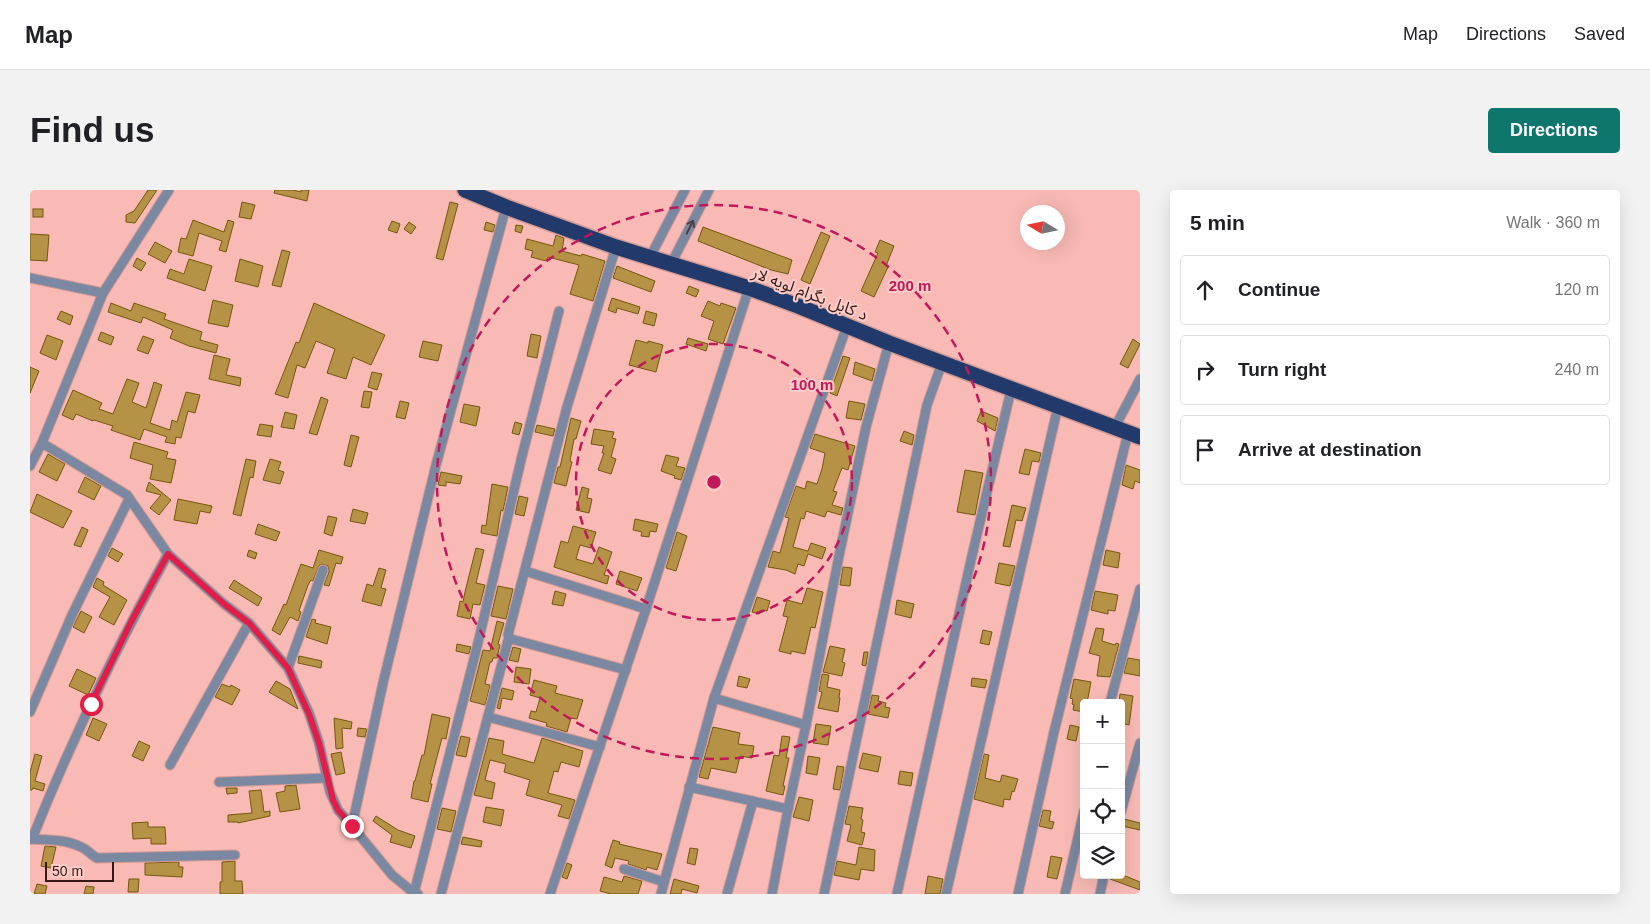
<!DOCTYPE html>
<meta charset="utf-8">
<style>
body{margin:0;font-family:Helvetica,"Noto Sans Arabic",sans-serif;background:#f2f2f2;color:#202124}
.controls{position:absolute;right:15px;bottom:15px;display:grid;overflow:hidden;border-radius:5px;box-shadow:0 5px 20px #0002}
.controls button{width:45px;height:45px;display:grid;place-items:center;padding:0;border:0;border-bottom:1px solid #e0e0e0;background:#fff;color:#202124;font:25px sans-serif}
.compass{position:absolute;left:990px;top:15px;width:45px;height:45px;border-radius:50%;background:#fff;box-shadow:0 5px 20px #0002;rotate:280deg}
.scale{position:absolute;left:15px;bottom:12px;width:69px;box-sizing:border-box;padding-left:5px;border:2px solid #351917;border-top:0;font-size:14px;line-height:18px;white-space:nowrap;color:#351917;-webkit-text-stroke:4px #fcccc8;paint-order:stroke}
.stop{position:absolute;width:15px;height:15px;margin:-11px;border:4px solid #e11d48;border-radius:50%;background:#fff}
.stop.end{background:#e11d48;border-color:#fff;box-shadow:0 1px 5px #0008}
.list{margin:0;padding:0;list-style:none}
h2{display:flex;justify-content:space-between;align-items:center;height:65px;margin:0;padding:0 20px;font-size:21px}
h2 small{font-size:16px;font-weight:400;color:#757577}
.list li{display:grid;grid-template-columns:32px 1fr auto;gap:15px;align-items:center;box-sizing:border-box;height:70px;margin:0 10px 10px;padding:0 10px;border:1px solid #e0e0e0;border-radius:5px}
.list b{display:block;font-size:19px;white-space:nowrap}
.list em{font-size:16px;font-style:normal;color:#757577}
.icon{flex:none;width:28px;height:28px;fill:none;stroke:currentColor;stroke-width:2;stroke-linecap:round;stroke-linejoin:round}
.map{position:relative;flex:none;width:1110px;height:704px;overflow:hidden;border-radius:5px}
header{display:flex;align-items:center;gap:30px;box-sizing:border-box;height:70px;padding:0 25px;background:#fff;border-bottom:1px solid #e0e0e0}
header strong{font-size:24px}
nav{display:flex;gap:28px;margin-inline-start:auto;font-size:18px}
.intro{display:flex;align-items:center;justify-content:space-between;box-sizing:border-box;height:120px;padding:0 30px}
h1{margin:0;font-size:35px}
.button{padding:12px 22px;border-radius:5px;background:#0f766e;color:#fff;font-size:18px;font-weight:700}
main{display:flex;gap:30px;padding:0 30px}
aside{flex:1;background:#fff;border-radius:5px;box-shadow:0 5px 20px #0002}
.map>svg:first-child{display:block}
</style>
<header>
<strong>Map</strong>
<nav><a>Map</a><a>Directions</a><a>Saved</a></nav>
</header>
<div class="intro"><h1>Find us</h1><a class="button">Directions</a></div>
<main>
<div class="map">
<svg width="1110" height="704" viewBox="0 0 1110 704">
<rect width="100%" height="100%" fill="#f9bab5"/>
<g fill="#b59246" stroke="#75570d">
<polygon points="118,0 127,0 105,33 96,32 96,25 104,21"/>
<polygon points="245,0 263,0 271,2 271,0 279,0 277,11 244,3"/>
<polygon points="212,12 225,15 221,29 209,27"/>
<polygon points="420,12 428,14 413,70 406,68"/>
<rect x="3" y="19" width="10" height="8"/>
<polygon points="163,30 194,42 198,30 204,32 196,62 189,60 192,51 169,43 163,66 148,62 151,48 156,49"/>
<polygon points="362,31 370,34 367,43 358,40"/>
<polygon points="379,32 386,37 381,44 374,39"/>
<polygon points="456,32 465,35 463,42 454,40"/>
<polygon points="486,35 493,36 491,43 485,41"/>
<polygon points="673,37 762,70 758,84 741,80 668,51"/>
<polygon points="791,42 800,46 780,94 771,90"/>
<polygon points="0,44 19,45 17,71 0,70"/>
<polygon points="526,45 534,48 532,61 551,66 552,64 575,71 563,111 540,104 549,75 518,67 516,71 501,67 503,61 495,59 497,49 523,56"/>
<polygon points="850,50 864,56 856,76 858,77 844,107 831,101 848,63 845,62"/>
<polygon points="125,52 142,61 135,73 118,64"/>
<polygon points="252,60 260,62 251,97 242,95"/>
<polygon points="107,68 116,73 111,81 103,76"/>
<polygon points="159,69 182,76 175,101 137,88 140,79 154,84"/>
<polygon points="210,69 233,76 228,97 205,91"/>
<polygon points="587,76 625,91 621,102 583,88"/>
<polygon points="659,96 669,100 666,107 656,103"/>
<polygon points="582,108 610,117 608,124 587,118 586,123 578,120"/>
<polygon points="183,110 203,115 198,137 178,133"/>
<polygon points="678,111 690,116 691,113 706,118 693,154 678,149 684,131 671,126"/>
<polygon points="81,113 101,121 104,113 136,124 134,129 172,142 170,150 188,155 186,163 159,156 140,148 143,140 113,127 111,133 78,122"/>
<polygon points="284,113 355,145 341,175 323,167 316,189 297,183 305,159 286,151 275,178 267,175 258,208 245,204 266,152 269,153"/>
<polygon points="31,121 43,126 40,135 27,129"/>
<polygon points="616,121 627,124 624,136 613,133"/>
<polygon points="71,142 84,147 81,155 68,150"/>
<polygon points="501,144 511,146 507,168 497,166"/>
<polygon points="17,145 33,151 26,170 10,163"/>
<polygon points="113,146 124,150 118,164 107,160"/>
<polygon points="658,148 678,154 676,161 656,154"/>
<polygon points="1103,149 1110,154 1098,178 1090,174"/>
<polygon points="606,150 618,153 618,151 633,155 626,182 599,175"/>
<polygon points="393,151 412,155 408,171 389,167"/>
<polygon points="184,165 200,169 196,185 211,188 210,196 179,189"/>
<polygon points="813,166 820,168 807,206 800,203"/>
<polygon points="825,172 845,179 842,191 823,184"/>
<polygon points="0,177 9,181 0,203"/>
<polygon points="342,182 352,184 347,200 338,197"/>
<polygon points="97,189 109,193 102,212 116,218 124,192 132,195 120,233 140,240 142,230 147,232 156,202 170,205 165,223 158,221 151,248 146,247 145,254 135,252 137,247 114,239 110,250 81,240 83,236 64,230 63,231 46,224 43,230 32,225 43,200 72,213 69,219 83,224"/>
<polygon points="334,201 342,202 339,218 331,217"/>
<polygon points="291,207 298,210 287,245 279,243"/>
<polygon points="370,211 379,213 375,229 366,227"/>
<polygon points="819,211 835,214 831,230 816,228"/>
<polygon points="434,214 450,217 446,236 430,232"/>
<polygon points="951,221 968,228 965,241 947,231"/>
<polygon points="255,222 267,225 264,239 251,237"/>
<polygon points="541,228 551,231 546,249 544,249 540,271 542,272 536,296 524,293 528,277 530,277"/>
<polygon points="485,232 492,234 489,245 482,243"/>
<polygon points="230,234 243,236 241,247 227,245"/>
<polygon points="507,235 525,239 523,246 505,242"/>
<polygon points="564,239 584,242 582,248 586,249 581,267 586,269 581,284 568,280 574,263 572,263 574,256 561,254"/>
<polygon points="874,241 884,245 882,255 870,251"/>
<polygon points="785,244 825,256 818,280 812,278 803,301 807,302 802,315 813,318 811,325 797,321 795,327 776,321 774,329 771,328 763,357 778,361 781,353 796,358 792,369 778,364 774,376 768,374 765,384 756,380 738,377 743,361 750,363 759,328 755,327 766,296 775,299 777,291 787,294 792,279 795,263 780,258"/>
<polygon points="321,245 329,247 321,277 314,275"/>
<polygon points="104,252 138,262 136,268 146,270 141,293 120,289 123,275 100,268"/>
<polygon points="995,259 1011,263 1009,272 1002,271 999,285 989,283"/>
<polygon points="18,264 35,274 27,291 9,282"/>
<polygon points="636,265 649,268 646,276 655,278 651,290 644,288 645,286 631,281"/>
<polygon points="216,269 226,271 223,288 220,287 211,326 203,324"/>
<polygon points="240,269 251,272 248,280 254,282 250,294 233,290"/>
<polygon points="1096,275 1110,280 1110,293 1105,291 1103,299 1092,295"/>
<polygon points="935,280 953,283 945,325 927,322"/>
<polygon points="411,282 432,286 430,294 416,292 416,296 408,295"/>
<polygon points="55,287 71,296 64,310 48,302"/>
<polygon points="119,292 141,310 129,325 120,318 131,305 116,301"/>
<polygon points="462,294 478,297 473,321 471,320 467,346 451,343 452,335 456,336"/>
<polygon points="552,297 559,299 557,308 562,309 559,323 546,320"/>
<polygon points="7,304 42,321 33,338 0,322"/>
<polygon points="489,306 498,308 494,326 485,324"/>
<polygon points="148,309 182,316 180,323 170,321 167,334 144,330"/>
<polygon points="982,315 996,318 992,331 986,330 980,357 973,356"/>
<polygon points="323,319 338,323 335,334 320,331"/>
<polygon points="298,326 307,328 302,346 294,343"/>
<polygon points="605,329 628,334 626,342 620,341 619,347 611,346 612,342 603,340"/>
<polygon points="228,334 250,342 246,351 225,344"/>
<polygon points="543,336 566,342 561,358 550,355 546,369 563,374 569,357 582,362 574,385 579,386 577,394 524,377 531,351 538,353"/>
<polygon points="52,337 58,340 51,357 44,355"/>
<polygon points="647,342 657,346 646,381 636,378"/>
<polygon points="82,358 93,364 88,372 78,366"/>
<polygon points="446,358 454,360 446,393 455,395 450,415 443,414 440,429 427,426 430,411 433,412 435,402"/>
<polygon points="219,360 227,363 225,369 217,366"/>
<polygon points="289,360 313,367 311,374 306,373 299,396 294,395 299,382 298,376 292,374 289,376 283,391 281,390 278,395 269,421 271,422 268,431 260,427 250,445 242,440 254,414 256,415 271,374 283,378"/>
<polygon points="1076,360 1090,363 1088,378 1073,375"/>
<polygon points="969,373 985,376 980,396 965,393"/>
<polygon points="813,377 822,378 820,396 810,395"/>
<polygon points="349,378 356,380 351,398 356,399 351,416 332,411 337,394 343,396"/>
<polygon points="590,381 612,388 607,401 586,394"/>
<polygon points="67,388 74,392 73,395 97,410 84,435 69,427 80,407 63,397"/>
<polygon points="204,390 232,408 228,416 199,398"/>
<polygon points="468,396 483,399 476,429 461,426"/>
<polygon points="777,398 793,402 785,438 781,437 775,464 761,461 761,464 749,461 758,427 753,426 757,410 772,414"/>
<polygon points="525,401 536,404 533,416 522,414"/>
<polygon points="1065,401 1088,405 1085,421 1078,420 1078,424 1061,420"/>
<polygon points="727,407 740,411 737,421 731,420 729,424 722,422"/>
<polygon points="867,410 884,414 881,428 865,424"/>
<polygon points="51,421 62,427 54,443 43,437"/>
<polygon points="282,429 286,430 285,433 301,437 297,454 276,447"/>
<polygon points="467,431 474,433 468,454 470,455 467,468 463,468 462,472 460,472 455,494 460,495 460,496 455,515 440,511 453,460 460,461"/>
<polygon points="1066,438 1074,439 1072,451 1085,455 1086,453 1089,454 1080,487 1067,486 1070,466 1059,463"/>
<polygon points="953,440 962,442 959,455 950,453"/>
<polygon points="427,454 441,457 439,464 426,461"/>
<polygon points="800,456 815,459 812,472 815,473 812,486 793,482"/>
<polygon points="483,457 491,459 488,472 479,470"/>
<polygon points="834,462 838,462 836,476 832,475"/>
<polygon points="269,466 292,471 291,478 268,473"/>
<polygon points="1098,468 1110,470 1110,486 1094,483"/>
<polygon points="486,477 501,479 499,494 484,492"/>
<polygon points="47,479 66,488 58,505 39,496"/>
<polygon points="792,484 799,485 797,497 810,500 809,508 810,508 808,522 788,518 792,502 789,501"/>
<polygon points="709,486 720,489 717,498 707,496"/>
<polygon points="942,488 957,490 955,498 941,496"/>
<polygon points="1044,489 1061,492 1057,513 1054,513 1054,522 1043,520 1044,515 1042,514 1043,509 1040,508"/>
<polygon points="504,490 527,496 525,503 553,510 547,529 541,528 537,542 516,536 517,533 499,528 501,521 506,522 510,508 500,505"/>
<polygon points="246,491 260,499 268,519 239,502"/>
<polygon points="192,494 200,497 201,495 210,500 202,515 185,507"/>
<polygon points="472,498 484,501 482,510 472,508 470,519 467,518"/>
<polygon points="1090,504 1103,506 1099,535 1091,533 1091,513 1089,513"/>
<polygon points="842,505 849,506 848,511 856,513 855,517 860,518 858,528 838,524"/>
<polygon points="402,524 420,528 416,549 412,548 400,594 402,594 398,612 381,608 384,591 385,591 392,565 394,565"/>
<polygon points="63,528 77,534 69,551 56,545"/>
<polygon points="304,528 322,532 321,539 312,538 313,558 306,559"/>
<polygon points="786,534 801,536 798,555 783,553"/>
<polygon points="1040,535 1049,537 1046,551 1037,549"/>
<polygon points="683,537 710,543 708,554 724,556 722,568 710,566 706,583 681,578 678,589 669,587"/>
<polygon points="328,538 337,539 335,547 327,546"/>
<polygon points="431,546 440,548 436,567 426,565"/>
<polygon points="752,546 760,547 756,568 759,568 753,596 755,596 753,605 736,601 744,565 749,566"/>
<polygon points="459,548 474,551 472,564 504,573 512,548 553,561 549,577 531,572 528,582 524,581 518,603 545,610 539,629 528,626 532,615 496,605 500,590 474,582 476,574 460,570 455,590 465,593 462,609 444,605"/>
<polygon points="109,551 120,556 113,571 102,566"/>
<polygon points="311,562 315,583 306,585 301,564"/>
<polygon points="833,563 851,567 848,582 829,578"/>
<polygon points="5,564 12,566 5,591 15,594 13,601 3,598 2,600 0,600 0,582"/>
<polygon points="954,564 959,565 955,588 970,592 972,585 988,589 984,602 982,601 980,610 974,609 973,617 944,609"/>
<polygon points="778,566 790,568 787,585 776,583"/>
<polygon points="807,576 814,577 810,600 803,599"/>
<polygon points="870,581 883,583 881,596 868,594"/>
<polygon points="266,595 270,619 250,622 246,603 255,601 255,596"/>
<polygon points="196,598 207,598 207,603 197,604"/>
<polygon points="231,600 234,622 240,621 240,626 208,633 208,632 198,632 198,625 222,623 219,601"/>
<polygon points="769,607 783,610 779,631 763,627"/>
<polygon points="819,616 833,618 831,629 833,630 831,642 835,643 832,655 817,651 821,635 815,634"/>
<polygon points="456,617 474,620 471,636 453,632"/>
<polygon points="412,618 426,621 421,642 407,639"/>
<polygon points="1013,620 1021,621 1019,631 1024,632 1022,639 1009,636"/>
<polygon points="346,626 368,640 385,646 381,658 360,652 362,645 343,631"/>
<polygon points="1094,629 1110,633 1110,640 1092,636"/>
<polygon points="118,632 118,637 135,637 136,654 121,654 121,648 103,649 102,633"/>
<polygon points="433,647 452,651 451,657 431,654"/>
<polygon points="583,650 590,652 589,654 632,664 627,680 617,677 616,680 598,674 599,671 585,668 582,678 575,675"/>
<polygon points="15,656 26,657 21,678 11,676"/>
<polygon points="829,657 845,660 844,681 831,679 829,690 804,685 807,671 826,675"/>
<polygon points="660,658 668,659 665,675 657,673"/>
<polygon points="1021,666 1032,668 1027,689 1017,687"/>
<polygon points="205,671 205,691 212,691 213,704 190,704 190,692 192,692 192,672"/>
<polygon points="149,672 149,677 153,677 152,687 115,685 115,673"/>
<polygon points="537,673 542,675 537,689 532,687"/>
<polygon points="1080,685 1093,685 1110,692 1110,700 1080,689"/>
<polygon points="594,686 612,691 608,704 581,704 570,701 574,687 592,692"/>
<polygon points="898,686 913,689 910,704 895,704"/>
<polygon points="99,689 109,689 108,702 98,702"/>
<polygon points="644,689 669,696 667,703 652,699 651,704 640,704"/>
<polygon points="7,694 17,696 15,704 4,704"/>
<polygon points="56,696 64,697 63,704 54,704"/>
</g>
<g fill="none" stroke-linecap="round" stroke-linejoin="round">
<defs>
<g id="street">
<polyline points="586,57 537,217 478,445 481,449 596,480"/>
<polyline points="620,67 655,0"/>
<polyline points="641,74 679,0"/>
<polyline points="0,88 73,103"/>
<polyline points="1085,237 1110,189"/>
<polyline points="12,253 97,305 138,364 194,414 219,433 258,478 279,523 289,553 300,602 308,620 322,636 362,685 384,703 388,704"/>
<polyline points="0,276 12,253 73,103 139,0"/>
<polyline points="495,381 616,419"/>
<polyline points="258,478 293,380"/>
<polyline points="684,508 776,535"/>
<polyline points="1080,513 1110,399"/>
<polyline points="0,522 42,425 99,309"/>
<polyline points="458,527 570,557"/>
<polyline points="140,575 219,433"/>
<polyline points="189,592 297,588"/>
<polyline points="659,597 758,619"/>
<polyline points="1091,622 1110,553"/>
<polyline points="322,636 353,493 406,275 476,17"/>
<path d="M0,649C17,650 36,649 51,657C57,659 61,665 67,668L205,665"/>
<path d="M2,649C41,551 87,456 138,364"/>
<polyline points="594,679 634,692"/>
<polyline points="384,703 447,457 492,266 529,121"/>
<polyline points="411,704 479,447"/>
<polyline points="520,704 616,419 719,98"/>
<polyline points="631,704 684,508 817,136"/>
<polyline points="697,704 723,611"/>
<polyline points="742,704 758,619 776,535 809,366 836,237 859,153"/>
<polyline points="794,704 897,215 912,173"/>
<polyline points="867,704 941,370 981,200"/>
<polyline points="916,704 1028,216"/>
<polyline points="988,704 1024,542 1098,243"/>
<polyline points="1035,704 1054,621"/>
<polyline points="1070,704 1074,685"/>
</g>
<polyline id="highway" points="435,0 476,17 586,57 719,98 768,116 859,153 1110,247"/>
</defs>
<use href="#street" stroke="#d29a95" stroke-width="11"/>
<use href="#highway" stroke="#d29a95" stroke-width="18"/>
<use href="#street" stroke="#7b88a1" stroke-width="9"/>
<use href="#highway" stroke="#22396b" stroke-width="15"/>
</g>
<defs><path id="oneway-shaft" d="M-6 0H5M1.5-3L5.5 0L1.5 3" fill="none" stroke-width="1.6" stroke-linecap="round" stroke-linejoin="round" transform="scale(1.25)"/></defs>
<use stroke="#4e4047" href="#oneway-shaft" transform="translate(660 37) rotate(-63)"/>
<g fill="none" stroke-linecap="round" stroke-linejoin="round">
<polyline stroke="#e11d48" stroke-width="6" points="61,514 101,432 138,364 194,414 219,433 258,478 279,524 289,553 303,610 308,620 322,636"/>
</g>
<g fill="none" stroke="#c2185b" stroke-width="2.5" stroke-dasharray="9 6">
<circle cx="684" cy="292" r="138"/>
<circle cx="684" cy="292" r="277"/>
</g>
<g text-anchor="middle" stroke-width="4" stroke-linejoin="round" paint-order="stroke">
<g font-size="16" fill="#351917" stroke="#fcccc8">
<text transform="translate(780 103) rotate(21)" y="6">د کابل بگرام لویه لار</text>
</g>
</g>
<circle cx="684" cy="292" r="8" fill="#c2185b" stroke="#fcccc8" stroke-width="2.5"/>
<g font-size="15" text-anchor="middle" font-weight="bold" fill="#c2185b" stroke="#fcccc8" stroke-width="4" stroke-linejoin="round" paint-order="stroke">
<text x="880" y="101">200 m</text>
<text x="782" y="200">100 m</text>
</g>
</svg>
<div class="controls">
<button>+</button>
<button>−</button>
<button><svg class="icon" aria-label="locate" viewBox="0 0 24 24"><circle cx="12" cy="12" r="6"/><path d="M12 2v4M12 18v4M2 12h4M18 12h4"/></svg></button>
<button><svg class="icon" aria-label="layers" viewBox="0 0 24 24"><path d="M12 4l9 5-9 5-9-5zM3 14l9 5 9-5"/></svg></button>
</div>
<svg class="compass" viewBox="-18 -18 36 36"><path d="M0-13l5 13h-10z" fill="#e53935"/><path d="M0 13l5-13h-10z" fill="#757577"/></svg>
<div class="scale">50 m</div>
<div class="stop" style="left:61px;top:514px"></div>
<div class="stop end" style="left:322px;top:636px"></div>
</div>
<aside>
<h2>5 min<small>Walk · 360 m</small></h2>
<ul class="list">
<li><svg class="icon" aria-label="ahead" viewBox="0 0 24 24"><path d="M12 20V5M6 11l6-6 6 6"/></svg><div><b>Continue</b></div><em>120 m</em></li>
<li><svg class="icon" aria-label="right" viewBox="0 0 24 24"><path d="M7 20v-9h11M14 6l5 5-5 5"/></svg><div><b>Turn right</b></div><em>240 m</em></li>
<li><svg class="icon" aria-label="arrive" viewBox="0 0 24 24"><path d="M6 21V4h12l-3 4 3 4H6"/></svg><div><b>Arrive at destination</b></div></li>
</ul>
</aside>
</main>
